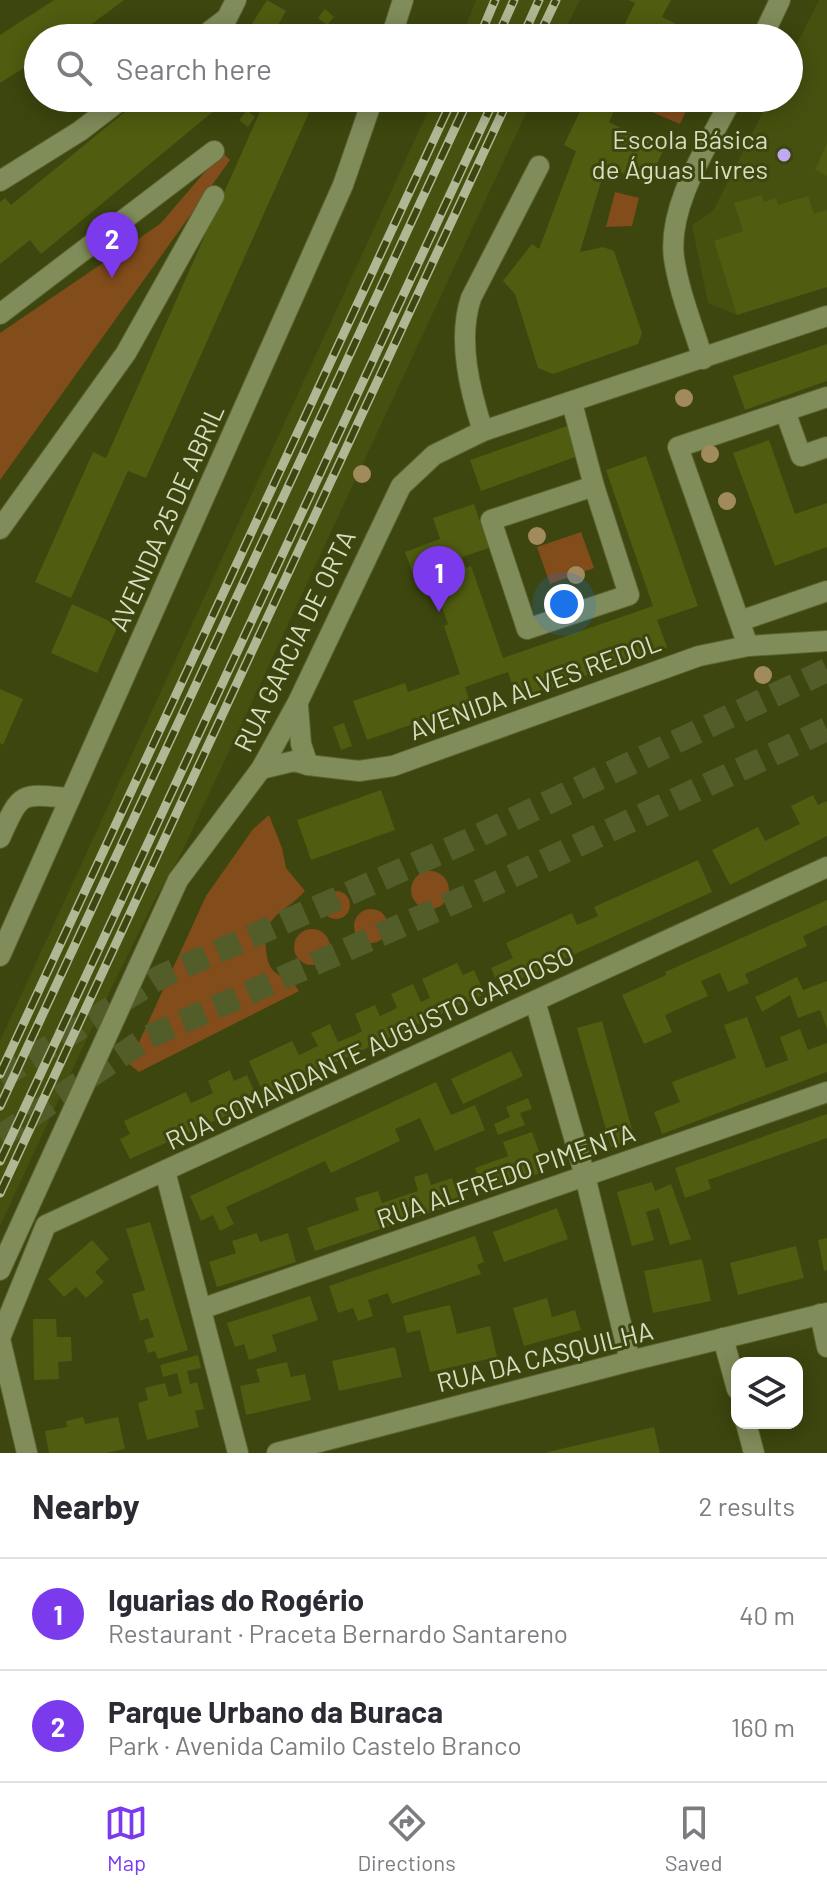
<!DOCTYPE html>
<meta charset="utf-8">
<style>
body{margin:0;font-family:Barlow,sans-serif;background:#f7f7f7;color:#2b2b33}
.controls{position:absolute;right:24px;bottom:24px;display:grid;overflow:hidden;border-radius:16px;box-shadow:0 4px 20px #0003}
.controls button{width:72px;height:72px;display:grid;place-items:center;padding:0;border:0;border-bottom:2px solid #e1e1e2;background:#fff;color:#2b2b33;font:40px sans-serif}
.you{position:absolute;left:564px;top:604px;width:28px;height:28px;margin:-20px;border:6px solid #fff;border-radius:50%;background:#1a73e8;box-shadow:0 0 0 12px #1a73e833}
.badge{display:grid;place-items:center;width:52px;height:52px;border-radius:50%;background:#7c3aed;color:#fff;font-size:26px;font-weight:700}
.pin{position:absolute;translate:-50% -66px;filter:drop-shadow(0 2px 4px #0008)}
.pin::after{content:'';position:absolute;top:42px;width:28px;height:24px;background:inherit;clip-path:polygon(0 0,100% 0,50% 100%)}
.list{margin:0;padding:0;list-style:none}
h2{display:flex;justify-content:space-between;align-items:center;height:104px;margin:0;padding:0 32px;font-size:34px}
h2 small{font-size:26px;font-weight:400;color:#7c7c81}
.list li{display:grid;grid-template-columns:52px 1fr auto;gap:24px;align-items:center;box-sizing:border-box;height:112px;padding:0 32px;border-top:2px solid #e1e1e2}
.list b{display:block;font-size:30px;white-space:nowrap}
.list p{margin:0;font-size:26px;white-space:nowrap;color:#7c7c81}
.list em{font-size:26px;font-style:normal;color:#7c7c81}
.icon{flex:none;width:44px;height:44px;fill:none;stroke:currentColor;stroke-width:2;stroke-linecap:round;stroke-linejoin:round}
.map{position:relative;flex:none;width:827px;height:1453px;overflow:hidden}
.search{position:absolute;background:#fff;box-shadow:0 4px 20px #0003;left:24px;right:24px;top:24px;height:88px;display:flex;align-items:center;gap:20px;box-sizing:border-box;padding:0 28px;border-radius:44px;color:#7c7c81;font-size:30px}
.sheet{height:328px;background:#fff}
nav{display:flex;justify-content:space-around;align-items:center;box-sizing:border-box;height:112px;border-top:2px solid #e1e1e2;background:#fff;font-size:22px;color:#7c7c81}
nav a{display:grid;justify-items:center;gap:4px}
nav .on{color:#7c3aed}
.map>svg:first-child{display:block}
</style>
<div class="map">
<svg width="827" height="1453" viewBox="0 0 827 1453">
<rect width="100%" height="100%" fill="#3c460e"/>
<g fill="#46510f">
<polygon points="476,0 580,0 561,38 461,38"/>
<polygon points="819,0 827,0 827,287 737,315 708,303 692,225 713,211 770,98 789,98 789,60"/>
<polygon points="434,98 533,98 182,852 154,901 89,1034 0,1226 0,1041"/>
</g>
<g fill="#824c1b">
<polygon points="641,98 692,98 680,124 638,106"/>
<polygon points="222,152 230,160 0,480 0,333 160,224"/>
<polygon points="615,192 639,198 632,226 606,227"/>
<polygon points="581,532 594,568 550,584 537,547"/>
<path d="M269,815L282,848L286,868L305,891C287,912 261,915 266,949C267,958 268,966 275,972C284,980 293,980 299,991L139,1072L129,1064L206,896L253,829Z"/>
<circle cx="430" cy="890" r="19"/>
<circle cx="336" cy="905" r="14"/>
<circle cx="371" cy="926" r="17"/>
<circle cx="312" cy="947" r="18"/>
</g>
<g fill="#505c0f">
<polygon points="54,0 124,0 73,38 38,38 38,59 0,83 0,35"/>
<polygon points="267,0 286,11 271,38 243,38"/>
<polygon points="628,0 671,0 662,17 705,38 618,38 635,3"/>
<polygon points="325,9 334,17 327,25 318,18"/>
<polygon points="142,98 216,98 209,103 215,110 41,254 30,240 0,264 0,202 5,198 11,205"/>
<polygon points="266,98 294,98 312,106 146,478 128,471 71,598 35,582 93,452 106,458"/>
<polygon points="577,98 620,98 609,122 664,149 647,185 606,165 580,252 603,247 614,251 642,333 638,344 553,374 538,368 515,294 503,281 532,244 539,249 576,151 564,145 581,109 574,105"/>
<polygon points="247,110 255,117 248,127 239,120"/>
<polygon points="827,143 827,176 815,170"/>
<polygon points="762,195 764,202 776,198 778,205 808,196 814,214 827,210 827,287 737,315 714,241 743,231 734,203"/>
<polygon points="827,344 827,381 745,410 733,376"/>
<polygon points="570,425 581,455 481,491 470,460"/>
<polygon points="769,440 795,514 827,503 827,547 775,566 733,453"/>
<polygon points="646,456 698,606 657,620 667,647 517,700 508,672 465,687 474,714 422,732 419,722 367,740 353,701 405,683 408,692 460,674 444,626 448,624 434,585 426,588 425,585 418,587 405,552 440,539 433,518 474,504 489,548 462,557 466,568 471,566 503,658 653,606 606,470"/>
<polygon points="72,604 118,625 97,673 51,653"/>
<polygon points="0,689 23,699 3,745 0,743"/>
<polygon points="344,723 352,746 341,750 333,727"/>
<polygon points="381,790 395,830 311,860 297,820"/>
<polygon points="813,795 818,805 827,801 827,836 730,885 712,850 758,827 765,841 800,824 791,806"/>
<polygon points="698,860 712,892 500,988 491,968 513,958 506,943 572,913 577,925 598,916 594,907"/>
<polygon points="827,900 827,925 803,936 807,946 745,974 749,983 728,992 720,973 701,981 708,996 665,1015 672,1032 644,1044 622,995 666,975 665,972"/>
<polygon points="457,963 463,975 474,970 485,994 264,1095 249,1061 292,1041 299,1055 318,1046 311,1033 330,1024 338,1042 355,1035 362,1031 355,1014 375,1005 380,1016 397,1008 391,994 413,984 421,1002 430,998 422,979"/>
<polygon points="797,977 803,990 827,981 827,1029 820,1010 798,1018 790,995 762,1012 755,997"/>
<polygon points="747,1017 766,1068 788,1060 780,1037 800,1029 808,1050 827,1043 827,1072 662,1134 654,1112 680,1102 672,1082 736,1058 724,1025"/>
<polygon points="602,1021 635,1140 611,1147 577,1028"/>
<polygon points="511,1051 523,1076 463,1104 451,1079"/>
<polygon points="230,1070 234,1081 247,1075 259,1101 130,1159 120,1139 130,1134 124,1121 186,1092 191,1103 213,1093 208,1081"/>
<polygon points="436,1082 451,1115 475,1105 485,1130 435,1151 420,1118 395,1129 400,1141 331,1173 325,1161 226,1207 234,1224 220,1231 213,1215 201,1221 190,1196"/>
<polygon points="528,1098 532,1109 520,1113 525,1125 498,1135 494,1124 510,1117 506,1107"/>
<polygon points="827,1114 827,1138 708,1180 711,1189 685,1198 675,1168"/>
<polygon points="532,1132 546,1171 484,1193 475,1168 508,1156 503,1142"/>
<polygon points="427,1173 431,1185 452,1178 461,1202 315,1251 307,1228 359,1210 355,1198 378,1191 382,1203 418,1191 414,1177"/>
<polygon points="652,1182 655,1191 671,1184 691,1239 670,1245 659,1208 646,1212 654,1240 632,1246 617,1192"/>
<polygon points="557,1208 568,1239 504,1262 493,1232"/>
<polygon points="150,1222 188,1350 158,1359 155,1351 148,1353 144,1340 154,1337 148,1318 140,1321 132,1294 145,1290 126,1229"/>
<polygon points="257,1233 260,1242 288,1233 296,1262 217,1287 209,1262 236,1253 232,1241"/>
<polygon points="475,1236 484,1262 477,1265 481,1274 392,1304 388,1293 368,1300 373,1316 358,1321 353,1308 338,1313 329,1286"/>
<polygon points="827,1238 827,1270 824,1271 818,1240"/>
<polygon points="92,1240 109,1259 95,1272 104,1282 86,1298 76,1287 64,1297 48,1279"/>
<polygon points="796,1246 804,1278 738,1295 730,1263"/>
<polygon points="702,1259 711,1301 653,1313 644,1271"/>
<polygon points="310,1296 318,1320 272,1335 277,1351 249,1360 244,1344 235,1347 227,1323"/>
<polygon points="547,1298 552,1317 575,1310 581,1330 524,1346 513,1308"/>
<polygon points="450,1305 457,1334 490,1326 497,1357 430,1372 420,1330 407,1333 403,1316"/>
<polygon points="33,1319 56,1319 57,1337 71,1337 72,1361 58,1362 59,1379 34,1380"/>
<polygon points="395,1347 402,1377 339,1391 332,1361"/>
<polygon points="198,1355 201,1368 187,1371 190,1384 197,1382 204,1409 195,1411 199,1427 147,1440 138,1403 148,1400 145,1388 165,1383 169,1397 182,1393 177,1373 163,1377 160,1365"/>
<polygon points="287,1362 291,1377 305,1374 311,1400 246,1415 240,1386 260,1382 256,1369"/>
<polygon points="83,1417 85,1424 118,1417 125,1449 106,1453 49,1453 45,1431 67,1427 66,1421"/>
<polygon points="654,1427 660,1453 548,1453 548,1452"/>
</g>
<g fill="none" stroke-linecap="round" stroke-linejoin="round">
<g stroke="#535d29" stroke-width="24" stroke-dasharray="24 12" stroke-linecap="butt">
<polyline points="0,1078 160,977 467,841 827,670"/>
<polyline points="0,1137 148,1037 484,889 827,729"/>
</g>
<defs>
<g id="minor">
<polyline points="201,38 227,18 236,0"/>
<polyline points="391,38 403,0"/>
<polyline points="762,38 780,0"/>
<polyline points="0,181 80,131 123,98"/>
<polyline points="0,314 214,151"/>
<path d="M703,359C693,326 679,292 674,258C667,205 709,144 732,98"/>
<polyline points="572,403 594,486 629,595 527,629 491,520 594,486"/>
<polyline points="785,411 801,456 827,447"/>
<path d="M483,431C470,391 457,340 471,298L539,166"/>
<polyline points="0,529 126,353 214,196"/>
<polyline points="740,621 827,591"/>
<polyline points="748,646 678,447 827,397"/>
<polyline points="298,706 301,744 308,765"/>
<polyline points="261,769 294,761 308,765 359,771 393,766 699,656 748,646 827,641"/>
<path d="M0,838C21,792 19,793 69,798"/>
<polyline points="0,956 343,185 373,98"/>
<polyline points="535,1001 585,1176 630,1361"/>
<polyline points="165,1171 238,1453"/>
<polyline points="0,1270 178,880 261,769 298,702 401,486 434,455 483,431 827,316"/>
<polyline points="201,1309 827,1092"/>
<polyline points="820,1314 827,1347"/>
<polyline points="0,1338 46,1225 827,867"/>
<polyline points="723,1338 737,1389"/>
<polyline points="0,1339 27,1453"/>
<polyline points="746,1423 754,1453"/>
<polyline points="277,1453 630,1361 827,1313"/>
</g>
</defs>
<use href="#minor" stroke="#5b6432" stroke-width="22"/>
<use href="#minor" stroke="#808c5a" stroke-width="20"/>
<defs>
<g id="rail">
<polyline points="479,38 495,0"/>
<polyline points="497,38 514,0"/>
<polyline points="522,38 539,0"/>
<polyline points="538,38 556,0"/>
<polyline points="0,1074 453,98"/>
<polyline points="0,1106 469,98"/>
<polyline points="0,1161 495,98"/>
<polyline points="0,1193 509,98"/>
</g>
</defs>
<use href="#rail" stroke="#afb794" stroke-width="9"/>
<use href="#rail" stroke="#3c460e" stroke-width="6" stroke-dasharray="18" stroke-linecap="butt"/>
</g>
<g fill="#a18a5c">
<circle cx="684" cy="398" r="9"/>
<circle cx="710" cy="454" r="9"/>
<circle cx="362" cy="474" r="9"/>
<circle cx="727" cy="501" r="9"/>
<circle cx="537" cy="536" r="9"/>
<circle cx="576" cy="575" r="9"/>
<circle cx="763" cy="675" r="9"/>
</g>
<circle fill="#c1a8f3" stroke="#3c460e" stroke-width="3" cx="784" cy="155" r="8"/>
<g text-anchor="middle" stroke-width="6" stroke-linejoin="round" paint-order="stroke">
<g font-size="26" fill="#d6dec1" stroke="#3c460e" text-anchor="end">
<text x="768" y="149">Escola Básica<tspan x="768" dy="30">de Águas Livres</tspan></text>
</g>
<g font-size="26" fill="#d6dec1" stroke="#3c460e">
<text transform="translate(167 518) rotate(-66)" y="9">AVENIDA 25 DE ABRIL</text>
<text transform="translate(295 641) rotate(-64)" y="9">RUA GARCIA DE ORTA</text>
<text transform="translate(535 687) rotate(-20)" y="9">AVENIDA ALVES REDOL</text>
<text transform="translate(370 1048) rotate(-25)" y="9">RUA COMANDANTE AUGUSTO CARDOSO</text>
<text transform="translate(506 1176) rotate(-19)" y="9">RUA ALFREDO PIMENTA</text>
<text transform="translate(545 1357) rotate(-14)" y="9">RUA DA CASQUILHA</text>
</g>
</g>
</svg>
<div class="controls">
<button><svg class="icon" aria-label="layers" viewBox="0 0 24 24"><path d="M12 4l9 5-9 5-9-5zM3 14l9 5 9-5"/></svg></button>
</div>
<div class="you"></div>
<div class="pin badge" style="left:439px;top:612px">1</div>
<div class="pin badge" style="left:112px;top:278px">2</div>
<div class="search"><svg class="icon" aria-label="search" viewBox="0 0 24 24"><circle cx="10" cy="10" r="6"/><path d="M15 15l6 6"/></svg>Search here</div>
</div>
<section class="sheet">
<h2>Nearby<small>2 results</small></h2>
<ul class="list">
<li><span class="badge">1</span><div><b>Iguarias do Rogério</b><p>Restaurant · Praceta Bernardo Santareno</p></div><em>40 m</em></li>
<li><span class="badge">2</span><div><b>Parque Urbano da Buraca</b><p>Park · Avenida Camilo Castelo Branco</p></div><em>160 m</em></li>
</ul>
</section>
<nav>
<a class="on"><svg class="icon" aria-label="map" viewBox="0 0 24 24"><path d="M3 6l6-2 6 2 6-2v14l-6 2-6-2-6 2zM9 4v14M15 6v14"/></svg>Map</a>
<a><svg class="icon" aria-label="directions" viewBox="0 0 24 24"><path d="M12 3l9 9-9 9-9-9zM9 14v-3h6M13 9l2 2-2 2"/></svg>Directions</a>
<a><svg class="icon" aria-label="saved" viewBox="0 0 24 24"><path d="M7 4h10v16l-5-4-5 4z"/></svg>Saved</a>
</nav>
